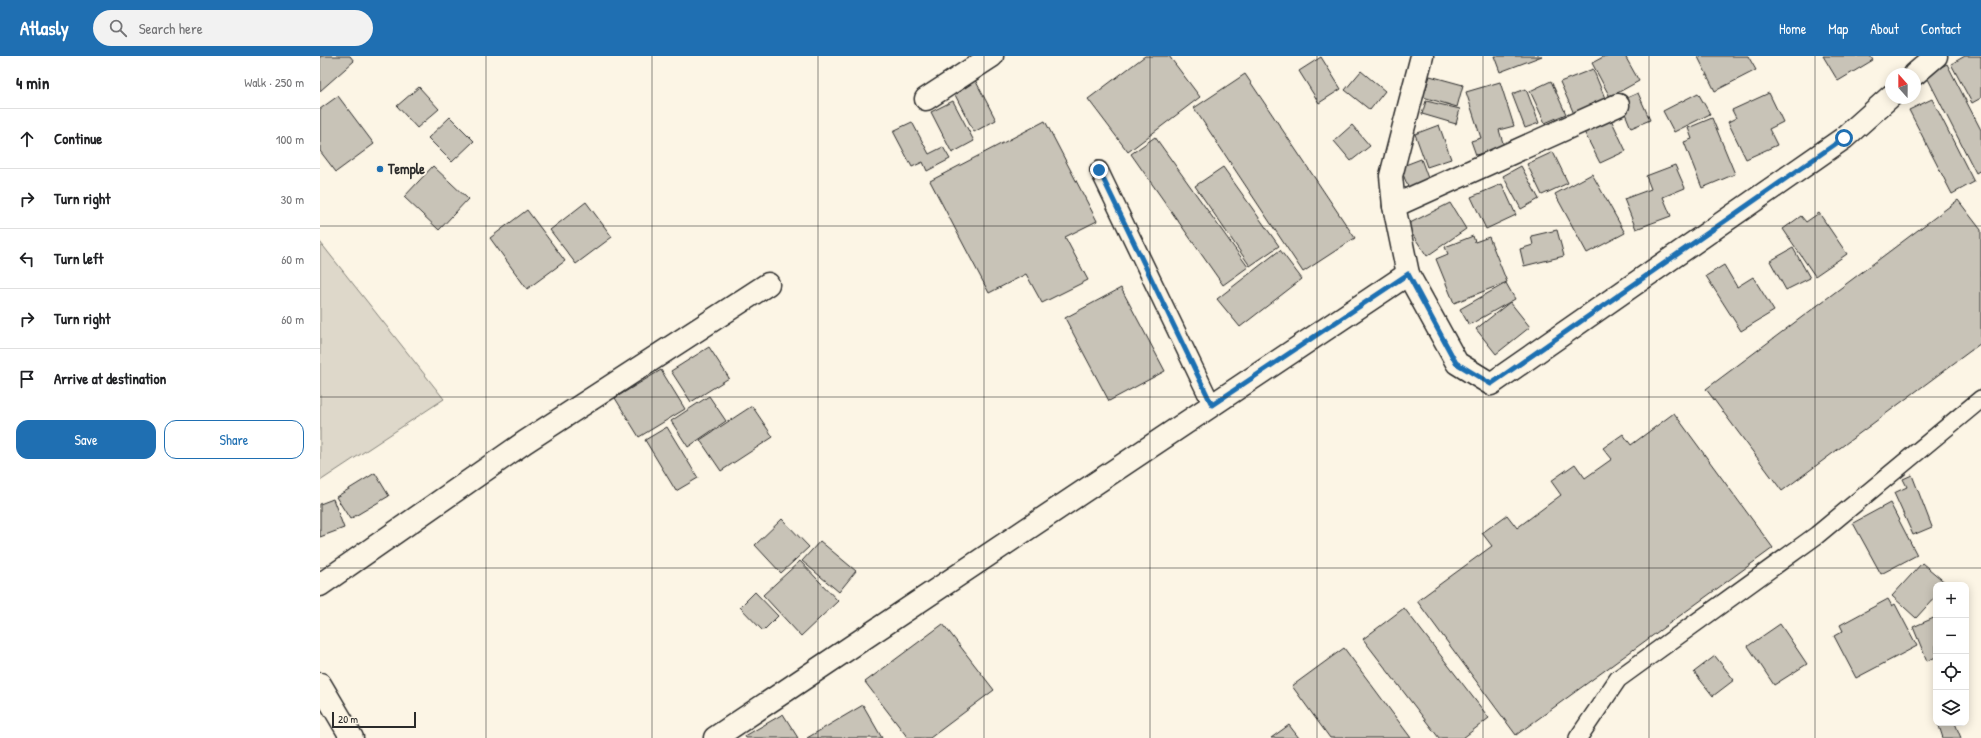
<!DOCTYPE html>
<meta charset="utf-8">
<style>
body{margin:0;font-family:"Patrick Hand",sans-serif;background:#f2f2f2;color:#202124}
.controls{position:absolute;right:12px;bottom:12px;display:grid;overflow:hidden;border-radius:8px;box-shadow:0 2px 10px #0003}
.controls button{width:36px;height:36px;display:grid;place-items:center;padding:0;border:0;border-bottom:1px solid #e0e0e0;background:#fff;color:#202124;font:20px sans-serif}
.compass{position:absolute;left:1565px;top:12px;width:36px;height:36px;border-radius:50%;background:#fff;box-shadow:0 2px 10px #0003;rotate:339deg}
.scale{position:absolute;left:12px;bottom:10px;width:84px;box-sizing:border-box;padding-left:4px;border:2px solid #2b2b2b;border-top:0;font-size:11px;line-height:14px;white-space:nowrap;color:#2b2b2b;-webkit-text-stroke:3px #fcf5e5;paint-order:stroke}
.stop{position:absolute;width:12px;height:12px;margin:-9px;border:3px solid #1f6fb2;border-radius:50%;background:#fff}
.stop.end{background:#1f6fb2;border-color:#fff;box-shadow:0 1px 4px #0008}
.list{margin:0;padding:0;list-style:none}
h2{display:flex;justify-content:space-between;align-items:center;height:52px;margin:0;padding:0 16px;font-size:17px}
h2 small{font-size:13px;font-weight:400;color:#757577}
.list li{display:grid;grid-template-columns:26px 1fr auto;gap:12px;align-items:center;box-sizing:border-box;height:60px;padding:0 16px;border-top:1px solid #e0e0e0}
.list b{display:block;font-size:15px;white-space:nowrap}
.list em{font-size:13px;font-style:normal;color:#757577}
.actions{display:flex;gap:8px;padding:12px 16px}
.actions a{flex:1;padding:9px 0;border:1px solid #1f6fb2;border-radius:12px;text-align:center;font-size:14px;color:#1f6fb2}
.actions .main{background:#1f6fb2;color:#fff}
.icon{flex:none;width:22px;height:22px;fill:none;stroke:currentColor;stroke-width:2;stroke-linecap:round;stroke-linejoin:round}
.map{position:relative;flex:none;width:1661px;height:682px;overflow:hidden}
header{display:flex;align-items:center;gap:24px;box-sizing:border-box;height:56px;padding:0 20px;background:#1f6fb2;color:#fff}
header strong{font-size:19px}
nav{display:flex;gap:22px;margin-inline-start:auto;font-size:14px}
.search{width:280px;height:36px;background:#f2f2f2;display:flex;align-items:center;gap:10px;box-sizing:border-box;padding:0 14px;border-radius:22px;color:#757577;font-size:15px}
main{display:flex}
aside{flex:1;background:#fff}
.map>svg:first-child{display:block}
</style>
<header>
<strong>Atlasly</strong>
<div class="search"><svg class="icon" aria-label="search" viewBox="0 0 24 24"><circle cx="10" cy="10" r="6"/><path d="M15 15l6 6"/></svg>Search here</div>
<nav><a>Home</a><a>Map</a><a>About</a><a>Contact</a></nav>
</header>
<main>
<aside>
<h2>4 min<small>Walk · 250 m</small></h2>
<ul class="list">
<li><svg class="icon" aria-label="ahead" viewBox="0 0 24 24"><path d="M12 20V5M6 11l6-6 6 6"/></svg><div><b>Continue</b></div><em>100 m</em></li>
<li><svg class="icon" aria-label="right" viewBox="0 0 24 24"><path d="M7 20v-9h11M14 6l5 5-5 5"/></svg><div><b>Turn right</b></div><em>30 m</em></li>
<li><svg class="icon" aria-label="left" viewBox="0 0 24 24"><path d="M17 20v-9H6M10 6l-5 5 5 5"/></svg><div><b>Turn left</b></div><em>60 m</em></li>
<li><svg class="icon" aria-label="right" viewBox="0 0 24 24"><path d="M7 20v-9h11M14 6l5 5-5 5"/></svg><div><b>Turn right</b></div><em>60 m</em></li>
<li><svg class="icon" aria-label="arrive" viewBox="0 0 24 24"><path d="M6 21V4h12l-3 4 3 4H6"/></svg><div><b>Arrive at destination</b></div></li>
</ul>
<div class="actions"><a class="main">Save</a><a>Share</a></div>
</aside>
<div class="map">
<svg width="1661" height="682" viewBox="0 0 1661 682">
<rect width="100%" height="100%" fill="#fcf5e5"/>
<filter id="ink" filterUnits="userSpaceOnUse"><feTurbulence type="fractalNoise" baseFrequency=".025" numOctaves="2"/><feDisplacementMap in="SourceGraphic" scale="8" xChannelSelector="R" yChannelSelector="G"/><feConvolveMatrix kernelMatrix="1 2 1 2 8 2 1 2 1" color-interpolation-filters="sRGB"/></filter>
<g filter="url(#ink)">
<polygon fill="#ded8ca" stroke="#84827a" points="0,186 124,343 0,425"/>
<g fill="#c8c3b7" stroke="#2b2b2b">
<polygon points="0,0 30,0 34,5 0,35"/>
<polygon points="825,0 849,0 880,41 808,96 768,43"/>
<polygon points="1174,0 1222,0 1180,16"/>
<polygon points="1285,0 1305,0 1319,25 1290,41 1272,7"/>
<polygon points="1380,0 1428,0 1436,14 1395,35 1378,1"/>
<polygon points="1503,0 1550,0 1553,4 1518,25"/>
<polygon points="1645,0 1661,0 1661,42 1652,47 1631,8"/>
<polygon points="1001,1 1021,33 999,47 979,15"/>
<polygon points="1627,8 1661,74 1661,114 1656,117 1606,19"/>
<polygon points="1273,13 1287,47 1255,60 1240,26"/>
<polygon points="1041,15 1065,35 1050,54 1025,34"/>
<polygon points="652,18 676,64 654,76 630,29"/>
<polygon points="925,18 1035,182 983,216 874,52"/>
<polygon points="1110,20 1143,29 1137,51 1103,41"/>
<polygon points="1231,25 1246,58 1225,67 1210,35"/>
<polygon points="1180,26 1194,70 1179,74 1184,90 1156,99 1151,85 1161,82 1146,36"/>
<polygon points="99,31 119,53 97,72 77,50"/>
<polygon points="1206,33 1219,67 1205,72 1192,38"/>
<polygon points="1318,37 1330,64 1311,72 1300,45"/>
<polygon points="1378,37 1390,58 1354,76 1343,55"/>
<polygon points="1449,37 1463,66 1449,73 1457,89 1426,103 1408,66 1416,62 1412,54"/>
<polygon points="18,40 54,88 16,116 0,95 0,53"/>
<polygon points="1612,43 1654,126 1632,138 1589,54"/>
<polygon points="633,45 654,85 632,97 611,56"/>
<polygon points="1106,45 1140,53 1136,68 1102,58"/>
<polygon points="1287,55 1306,95 1280,107 1260,68"/>
<polygon points="130,61 154,85 132,106 108,82"/>
<polygon points="1392,62 1415,118 1382,132 1364,86 1372,83 1368,72"/>
<polygon points="725,65 777,165 745,181 768,224 722,247 706,218 669,237 610,125"/>
<polygon points="592,66 609,98 623,91 630,103 607,115 603,106 592,111 573,75"/>
<polygon points="1032,69 1050,90 1031,105 1014,85"/>
<polygon points="1119,69 1131,103 1107,111 1095,78"/>
<polygon points="835,81 928,211 903,229 811,98"/>
<polygon points="1233,96 1248,127 1222,139 1207,108"/>
<polygon points="1101,103 1109,125 1089,133 1080,111"/>
<polygon points="1355,109 1365,132 1343,141 1351,160 1316,173 1304,143 1331,133 1326,120"/>
<polygon points="113,110 148,143 119,174 84,141"/>
<polygon points="1201,110 1219,143 1201,153 1183,120"/>
<polygon points="903,111 959,190 930,210 875,130"/>
<polygon points="1272,118 1305,177 1267,197 1235,138"/>
<polygon points="1182,128 1196,159 1166,173 1151,141"/>
<polygon points="1638,144 1661,174 1661,287 1462,435 1386,333"/>
<polygon points="266,146 292,181 256,208 230,174"/>
<polygon points="1130,147 1146,173 1107,200 1086,169"/>
<polygon points="207,154 245,205 207,233 170,182"/>
<polygon points="1499,157 1527,198 1495,220 1463,173 1481,160 1486,166"/>
<polygon points="1237,174 1244,200 1204,210 1200,193 1213,189 1211,180"/>
<polygon points="1153,180 1155,186 1169,181 1187,226 1134,247 1116,203 1128,198 1125,191"/>
<polygon points="1473,192 1490,222 1466,234 1450,205"/>
<polygon points="960,194 982,223 920,271 897,243"/>
<polygon points="1404,209 1417,231 1433,221 1454,255 1421,275 1386,220"/>
<polygon points="1186,227 1195,243 1149,269 1140,253"/>
<polygon points="801,232 845,315 789,345 745,262"/>
<polygon points="1190,246 1210,271 1176,298 1156,273"/>
<polygon points="389,291 409,322 371,346 351,315"/>
<polygon points="341,314 365,353 319,381 295,342"/>
<polygon points="389,340 406,365 368,391 351,365"/>
<polygon points="432,350 453,381 401,415 380,384"/>
<polygon points="1354,357 1453,492 1196,679 1097,545 1172,490 1162,477 1187,459 1197,472 1241,439 1231,425 1255,408 1265,422 1292,403 1283,392 1303,378 1311,389"/>
<polygon points="347,371 378,422 356,435 325,384"/>
<polygon points="55,417 69,440 30,463 16,441"/>
<polygon points="1592,419 1612,471 1593,479 1574,437 1587,431 1583,423"/>
<polygon points="13,443 24,472 0,481 0,448"/>
<polygon points="1570,447 1597,499 1561,518 1533,467"/>
<polygon points="462,463 489,491 461,517 435,489"/>
<polygon points="500,485 536,515 519,536 482,505"/>
<polygon points="480,505 518,545 481,580 443,539"/>
<polygon points="1602,507 1627,528 1616,529 1616,540 1596,562 1572,540"/>
<polygon points="435,536 458,560 443,575 420,551"/>
<polygon points="1568,543 1572,550 1575,548 1597,590 1536,622 1514,580 1523,575 1520,569"/>
<polygon points="1084,552 1169,662 1143,682 1119,682 1043,583"/>
<polygon points="1616,561 1616,601 1607,605 1593,571"/>
<polygon points="623,568 674,634 610,682 588,682 545,626"/>
<polygon points="1460,568 1487,608 1454,629 1428,590"/>
<polygon points="1024,592 1091,682 1010,682 972,630"/>
<polygon points="1395,600 1414,624 1393,640 1374,616"/>
<polygon points="543,649 562,682 487,682"/>
<polygon points="463,658 478,682 426,682 425,680"/>
<polygon points="1618,667 1635,667 1641,682 1623,682"/>
<polygon points="969,669 979,682 951,682"/>
</g>
<g fill="none" stroke-linecap="round" stroke-linejoin="round">
<defs>
<g id="lane">
<polyline points="779,114 892,349"/>
<polyline points="1258,682 1298,623 1497,479 1661,343"/>
</g>
<g id="street">
<polyline points="1102,0 1071,120 1074,150 1088,218 1137,307 1171,328 1524,82 1571,40"/>
<polyline points="1595,18 1616,0"/>
<polyline points="606,43 672,0"/>
<polyline points="1074,150 1298,49"/>
<polyline points="0,529 205,386 448,228"/>
<polyline points="395,682 1088,218"/>
</g>
<polyline id="highway" points="0,628 32,682"/>
</defs>
<use href="#lane" stroke="#2b2b2b" stroke-width="20"/>
<use href="#street" stroke="#2b2b2b" stroke-width="25"/>
<use href="#highway" stroke="#2b2b2b" stroke-width="25"/>
<use href="#lane" stroke="#fcf5e5" stroke-width="17"/>
<use href="#street" stroke="#fcf5e5" stroke-width="22"/>
<use href="#highway" stroke="#fcf5e5" stroke-width="22"/>
</g>
</g>
<g fill="none" stroke-linecap="round" stroke-linejoin="round" filter="url(#ink)">
<polyline stroke="#1f6fb2" stroke-width="5" points="779,114 892,349 1088,218 1136,307 1171,328 1524,82"/>
</g>
<path fill="none" stroke="#2b2b2b" stroke-width="1" stroke-opacity="0.55" d="M166,0V682M332,0V682M498,0V682M664,0V682M830,0V682M997,0V682M1163,0V682M1329,0V682M1495,0V682M0,170H1661M0,341H1661M0,512H1661"/>
<circle fill="#1f6fb2" stroke="#fcf5e5" stroke-width="1.5" cx="60" cy="113" r="4"/>
<g text-anchor="middle" stroke-width="4" stroke-linejoin="round" paint-order="stroke">
<g font-size="14" font-weight="bold" fill="#2b2b2b" stroke="#fcf5e5" text-anchor="start">
<text x="68" y="118">Temple</text>
</g>
</g>
</svg>
<div class="controls">
<button>+</button>
<button>−</button>
<button><svg class="icon" aria-label="locate" viewBox="0 0 24 24"><circle cx="12" cy="12" r="6"/><path d="M12 2v4M12 18v4M2 12h4M18 12h4"/></svg></button>
<button><svg class="icon" aria-label="layers" viewBox="0 0 24 24"><path d="M12 4l9 5-9 5-9-5zM3 14l9 5 9-5"/></svg></button>
</div>
<svg class="compass" viewBox="-18 -18 36 36"><path d="M0-13l5 13h-10z" fill="#e53935"/><path d="M0 13l5-13h-10z" fill="#757577"/></svg>
<div class="scale">20 m</div>
<div class="stop" style="left:1524px;top:82px"></div>
<div class="stop end" style="left:779px;top:114px"></div>
</div>
</main>
